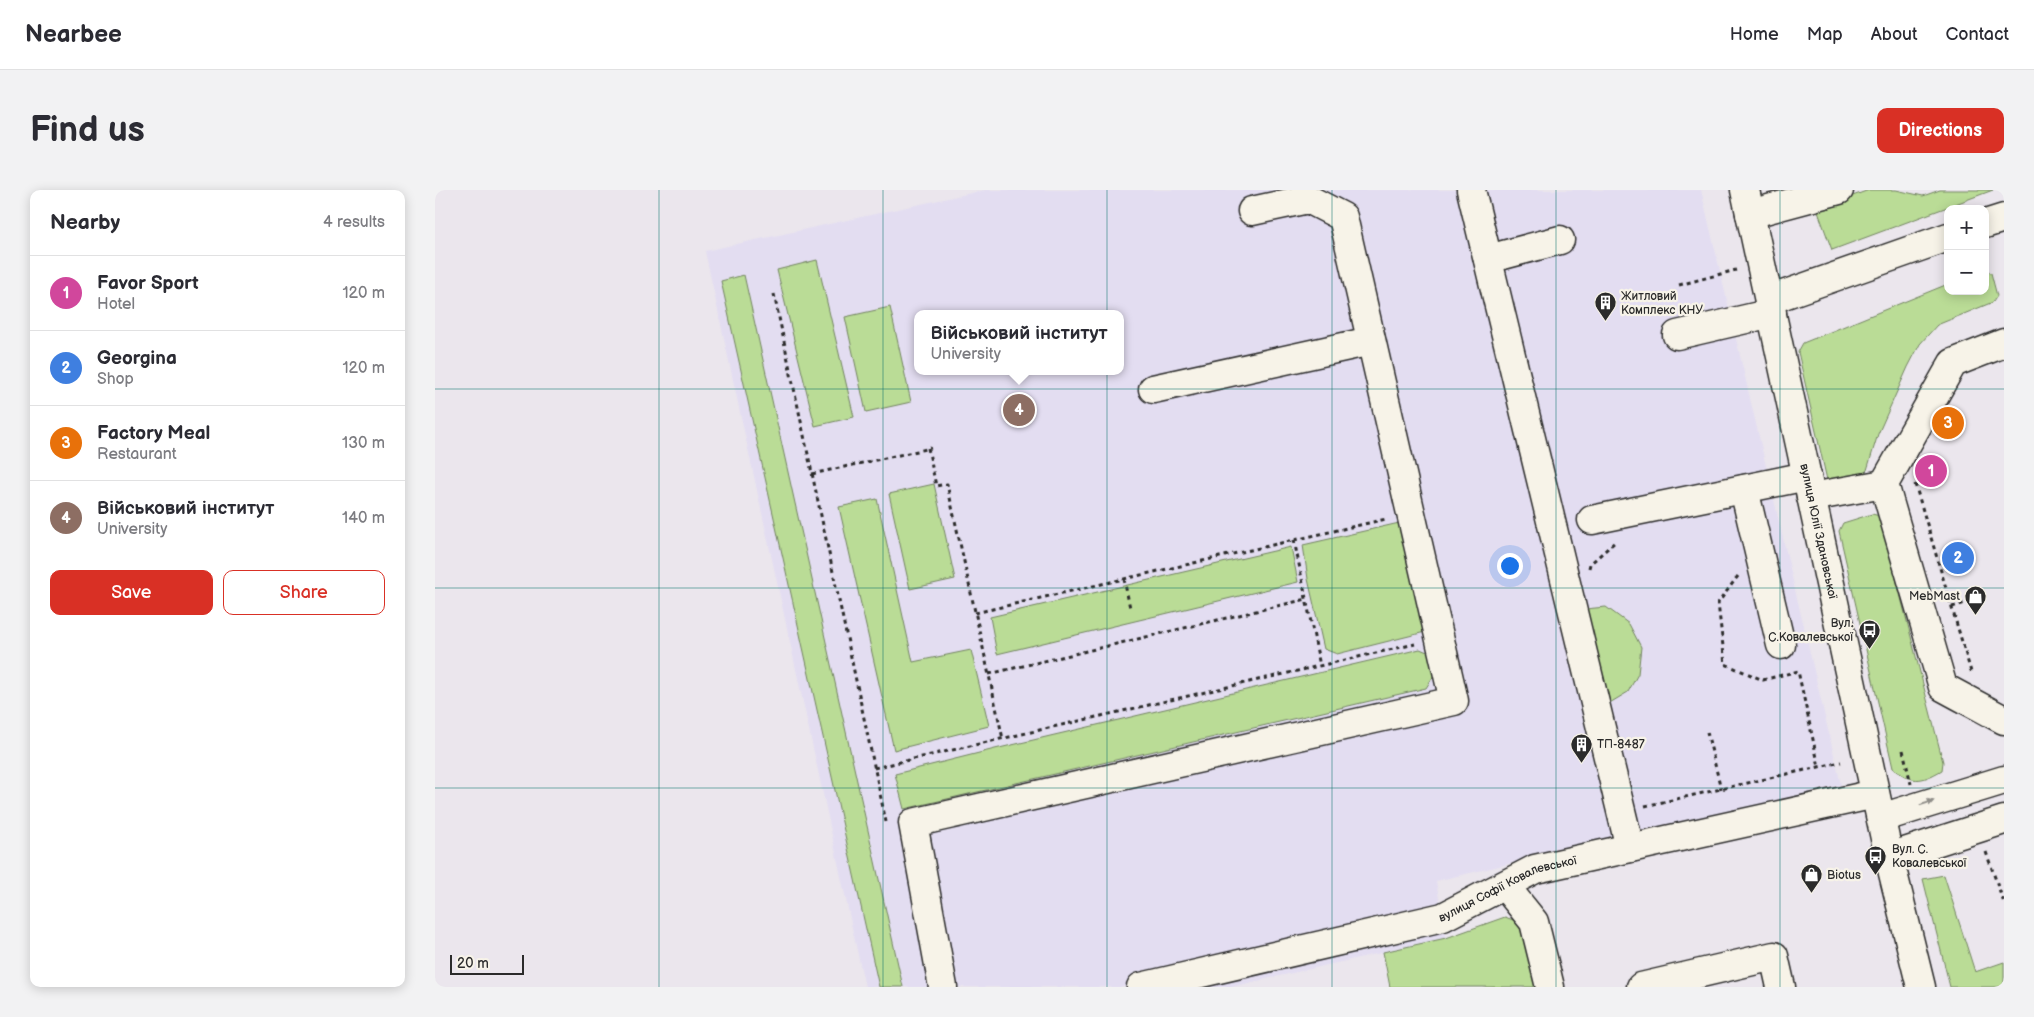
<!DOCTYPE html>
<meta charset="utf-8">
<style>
body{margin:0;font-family:"Balsamiq Sans",sans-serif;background:#f2f2f3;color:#2b2b33}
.controls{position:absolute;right:15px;top:15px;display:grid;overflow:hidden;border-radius:10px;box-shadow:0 2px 12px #0003}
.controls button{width:45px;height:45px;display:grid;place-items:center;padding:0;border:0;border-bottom:1px solid #e1e1e2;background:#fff;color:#2b2b33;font:25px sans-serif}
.scale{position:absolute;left:15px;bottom:12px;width:74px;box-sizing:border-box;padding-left:5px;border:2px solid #2b2b2b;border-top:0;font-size:14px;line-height:18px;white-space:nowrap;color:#2b2b2b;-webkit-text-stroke:4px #f7f3e8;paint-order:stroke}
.you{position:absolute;left:1074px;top:375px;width:18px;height:18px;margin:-12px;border:4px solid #fff;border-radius:50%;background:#1a73e8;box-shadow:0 0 0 8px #1a73e833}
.badge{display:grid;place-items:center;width:32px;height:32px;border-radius:50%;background:#d93025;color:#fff;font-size:16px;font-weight:700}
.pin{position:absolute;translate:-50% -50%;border:2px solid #fff;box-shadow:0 1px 5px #0006}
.popup{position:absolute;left:479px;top:120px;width:210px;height:65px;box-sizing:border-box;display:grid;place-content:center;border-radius:10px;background:#fff;filter:drop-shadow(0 1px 4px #0005);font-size:16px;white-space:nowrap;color:#7c7c81}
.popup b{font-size:19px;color:#2b2b33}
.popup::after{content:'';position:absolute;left:50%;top:100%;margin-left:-10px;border:10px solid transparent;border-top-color:#fff}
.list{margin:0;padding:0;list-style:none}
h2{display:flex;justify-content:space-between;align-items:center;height:65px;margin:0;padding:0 20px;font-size:21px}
h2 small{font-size:16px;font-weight:400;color:#7c7c81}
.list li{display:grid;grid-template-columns:32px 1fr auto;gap:15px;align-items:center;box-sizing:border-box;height:75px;padding:0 20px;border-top:1px solid #e1e1e2}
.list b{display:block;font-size:19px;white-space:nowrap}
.list p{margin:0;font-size:16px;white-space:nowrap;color:#7c7c81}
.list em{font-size:16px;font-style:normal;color:#7c7c81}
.actions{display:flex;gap:10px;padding:15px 20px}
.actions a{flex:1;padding:11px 0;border:1px solid #d93025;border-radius:10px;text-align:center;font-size:18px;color:#d93025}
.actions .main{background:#d93025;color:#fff}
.map{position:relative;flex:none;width:1569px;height:797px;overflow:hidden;border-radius:10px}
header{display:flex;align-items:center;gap:30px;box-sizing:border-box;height:70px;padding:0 25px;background:#fff;border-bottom:1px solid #e1e1e2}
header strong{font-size:24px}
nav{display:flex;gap:28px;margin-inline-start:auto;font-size:18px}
.intro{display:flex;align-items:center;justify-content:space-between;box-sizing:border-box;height:120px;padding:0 30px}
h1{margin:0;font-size:35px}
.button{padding:12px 22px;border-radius:10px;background:#d93025;color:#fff;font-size:18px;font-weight:700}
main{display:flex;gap:30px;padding:0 30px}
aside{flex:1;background:#fff;border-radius:10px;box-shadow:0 2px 12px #0003}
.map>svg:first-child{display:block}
</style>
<header>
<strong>Nearbee</strong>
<nav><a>Home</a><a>Map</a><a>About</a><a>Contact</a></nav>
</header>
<div class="intro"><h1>Find us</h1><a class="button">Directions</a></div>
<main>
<aside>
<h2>Nearby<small>4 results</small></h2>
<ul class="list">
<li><span class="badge" style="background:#d1479c">1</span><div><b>Favor Sport</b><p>Hotel</p></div><em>120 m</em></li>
<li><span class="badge" style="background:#3f7fe0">2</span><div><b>Georgina</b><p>Shop</p></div><em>120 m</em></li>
<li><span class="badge" style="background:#e8710a">3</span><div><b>Factory Meal</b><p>Restaurant</p></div><em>130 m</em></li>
<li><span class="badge" style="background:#8d6e63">4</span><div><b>Військовий інститут</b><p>University</p></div><em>140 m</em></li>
</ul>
<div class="actions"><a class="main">Save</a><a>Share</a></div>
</aside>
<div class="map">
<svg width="1569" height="797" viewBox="0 0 1569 797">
<rect width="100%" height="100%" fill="#ebe6ed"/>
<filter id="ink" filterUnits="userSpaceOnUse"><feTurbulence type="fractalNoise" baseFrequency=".02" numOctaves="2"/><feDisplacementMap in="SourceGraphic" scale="10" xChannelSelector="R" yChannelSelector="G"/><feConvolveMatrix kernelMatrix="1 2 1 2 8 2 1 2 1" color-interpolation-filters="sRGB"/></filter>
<g filter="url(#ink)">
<path fill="#e3ddf1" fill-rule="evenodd" d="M550,0H1266L1406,595L1001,691L1011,748L796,797H430L270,61ZM483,124H685V181H483Z"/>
<g fill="#badc96" stroke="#728460">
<polygon points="1434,0 1461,0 1488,6 1505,0 1558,0 1397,60 1382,19"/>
<polygon points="382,70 419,227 380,236 342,80"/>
<polygon points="1550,79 1556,83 1562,106 1558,112 1502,135 1485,154 1473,177 1443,244 1432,280 1425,288 1399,293 1392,290 1363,162 1368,153 1513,94 1513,101 1550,101"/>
<polygon points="309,85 468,797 444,797 286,91"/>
<polygon points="455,117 476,212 431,222 410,127"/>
<polygon points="499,294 520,389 475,399 454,304"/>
<polygon points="442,309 478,472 536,460 554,536 459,560 404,317"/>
<path d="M1437,324L1445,326L1508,572L1507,580C1485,593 1477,593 1458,578L1404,341L1408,333Z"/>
<polygon points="973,331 998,440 902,464 889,459 873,389 868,355"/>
<polygon points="856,357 863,392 562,464 555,427"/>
<polygon points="1171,417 1194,434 1206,457 1203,484 1193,502 1173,514 1150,419"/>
<polygon points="985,459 997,464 1001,482 991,498 469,619 460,584 560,559"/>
<polygon points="1509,685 1540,782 1569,772 1569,797 1515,797 1488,689"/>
<polygon points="1070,727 1089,734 1101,797 955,797 948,762 1011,748"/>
</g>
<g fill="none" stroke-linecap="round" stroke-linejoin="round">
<defs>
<g id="minor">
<polyline points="1036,0 1195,658"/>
<path id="s1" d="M1310,0L1454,667L1486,797"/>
<polyline points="1315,24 1404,0"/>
<polyline points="1550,34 1569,28"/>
<polyline points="1053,69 1125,50"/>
<polyline points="1334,110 1513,47"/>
<polyline points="1242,145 1337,123"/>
<polyline points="1569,153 1518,173 1449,294 1508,497 1569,530"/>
<polyline points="718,199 936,151"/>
<polyline points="1309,299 1346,455"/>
<polyline points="1376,307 1449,294"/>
<polyline points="1157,330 1372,286"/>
<polyline points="1446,628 1569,590"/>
<polyline points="1454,667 1569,630"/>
<polyline points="1070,696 1099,732 1115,797"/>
<polyline points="508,797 478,633 1019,511 908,27 873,9 817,21"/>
<path id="s2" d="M706,797L1008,727L1100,679L1440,604"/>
<polyline points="1206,797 1339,766 1346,797"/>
</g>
</defs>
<use href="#minor" stroke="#2b2b2b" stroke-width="31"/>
<g stroke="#2b2b2b" stroke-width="3" stroke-dasharray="4 4" stroke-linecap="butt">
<polyline points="1244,95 1301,80"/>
<polyline points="339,104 451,632"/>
<polyline points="493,258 501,296 512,294 568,549"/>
<polyline points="377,284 496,258"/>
<polyline points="1480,294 1536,482"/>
<polyline points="859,350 885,476"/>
<polyline points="1154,378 1155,374 1181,351"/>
<polyline points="1303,386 1283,413 1290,474 1328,490 1363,481 1384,577"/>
<polyline points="689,389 695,418"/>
<polyline points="1517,417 1537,411"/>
<polyline points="540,423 951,329"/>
<polyline points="554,484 872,409"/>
<polyline points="1272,542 1286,599"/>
<polyline points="1468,560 1476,594"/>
<polyline points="439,578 980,454"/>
<polyline points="1210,616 1406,572"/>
<polyline points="1551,662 1569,713"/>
</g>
<use href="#minor" stroke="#f7f3e8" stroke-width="28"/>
</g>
<defs><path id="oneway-solid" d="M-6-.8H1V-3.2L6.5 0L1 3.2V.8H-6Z" transform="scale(1.25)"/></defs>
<use fill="#918f8a" href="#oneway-solid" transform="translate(1492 613) rotate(-17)"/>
</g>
<path fill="none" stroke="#0f766e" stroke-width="1" stroke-opacity="0.55" d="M224,0V797M448,0V797M672,0V797M897,0V797M1121,0V797M1345,0V797M0,199H1569M0,398H1569M0,598H1569"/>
<defs>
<symbol id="building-pin" viewBox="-11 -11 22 30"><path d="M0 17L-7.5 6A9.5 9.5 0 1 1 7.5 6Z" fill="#2b2b2b" stroke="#f7f3e8"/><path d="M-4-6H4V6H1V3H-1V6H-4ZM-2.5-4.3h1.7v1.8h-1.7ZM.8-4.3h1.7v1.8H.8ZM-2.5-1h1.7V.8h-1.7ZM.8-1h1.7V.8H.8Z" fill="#fff"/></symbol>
<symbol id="shop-pin" viewBox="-11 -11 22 30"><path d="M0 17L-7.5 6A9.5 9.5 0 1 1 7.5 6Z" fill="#2b2b2b" stroke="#f7f3e8"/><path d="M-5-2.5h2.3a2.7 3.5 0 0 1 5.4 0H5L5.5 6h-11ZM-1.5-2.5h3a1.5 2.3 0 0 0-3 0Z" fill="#fff"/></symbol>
<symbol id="bus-pin" viewBox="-11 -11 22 30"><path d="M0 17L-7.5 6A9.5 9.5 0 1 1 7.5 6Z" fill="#2b2b2b" stroke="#f7f3e8"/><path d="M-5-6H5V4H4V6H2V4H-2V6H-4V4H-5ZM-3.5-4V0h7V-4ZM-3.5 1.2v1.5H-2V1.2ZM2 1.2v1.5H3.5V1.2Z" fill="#fff"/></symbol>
</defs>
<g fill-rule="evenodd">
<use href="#building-pin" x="1158" y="100" width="25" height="34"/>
<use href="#shop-pin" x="1528" y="394" width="25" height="34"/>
<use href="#bus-pin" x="1422" y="428" width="25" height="34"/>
<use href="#building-pin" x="1134" y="542" width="25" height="34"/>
<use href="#bus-pin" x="1428" y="654" width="25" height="34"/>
<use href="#shop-pin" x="1364" y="672" width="25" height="34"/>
</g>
<g text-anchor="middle" stroke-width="4.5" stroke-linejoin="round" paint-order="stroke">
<g font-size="12" fill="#2b2b2b" stroke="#f7f3e8" text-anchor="start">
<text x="1186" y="110">Житловий<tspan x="1186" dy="14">Комплекс КНУ</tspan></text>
<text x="1525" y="410" text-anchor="end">MebMast</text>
<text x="1418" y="437" text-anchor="end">Вул.<tspan x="1418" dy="14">С.Ковалевської</tspan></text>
<text x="1162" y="558">ТП-8487</text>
<text x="1457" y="663">Вул. С.<tspan x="1457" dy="14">Ковалевської</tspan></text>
<text x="1392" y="689">Biotus</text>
</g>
<g font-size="12" fill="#2b2b2b" stroke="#f7f3e8">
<text dy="4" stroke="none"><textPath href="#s1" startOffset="349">вулиця Юлії Здановської</textPath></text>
<text dy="4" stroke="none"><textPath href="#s2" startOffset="381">вулиця Софії Ковалевської</textPath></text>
</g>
</g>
</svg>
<div class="controls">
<button>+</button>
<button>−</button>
</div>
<div class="scale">20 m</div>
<div class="you"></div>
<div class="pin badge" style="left:1496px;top:281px;background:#d1479c">1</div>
<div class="pin badge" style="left:1523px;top:368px;background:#3f7fe0">2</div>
<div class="pin badge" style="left:1513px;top:233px;background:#e8710a">3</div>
<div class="pin badge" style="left:584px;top:220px;background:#8d6e63">4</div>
<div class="popup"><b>Військовий інститут</b>University</div>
</div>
</main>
